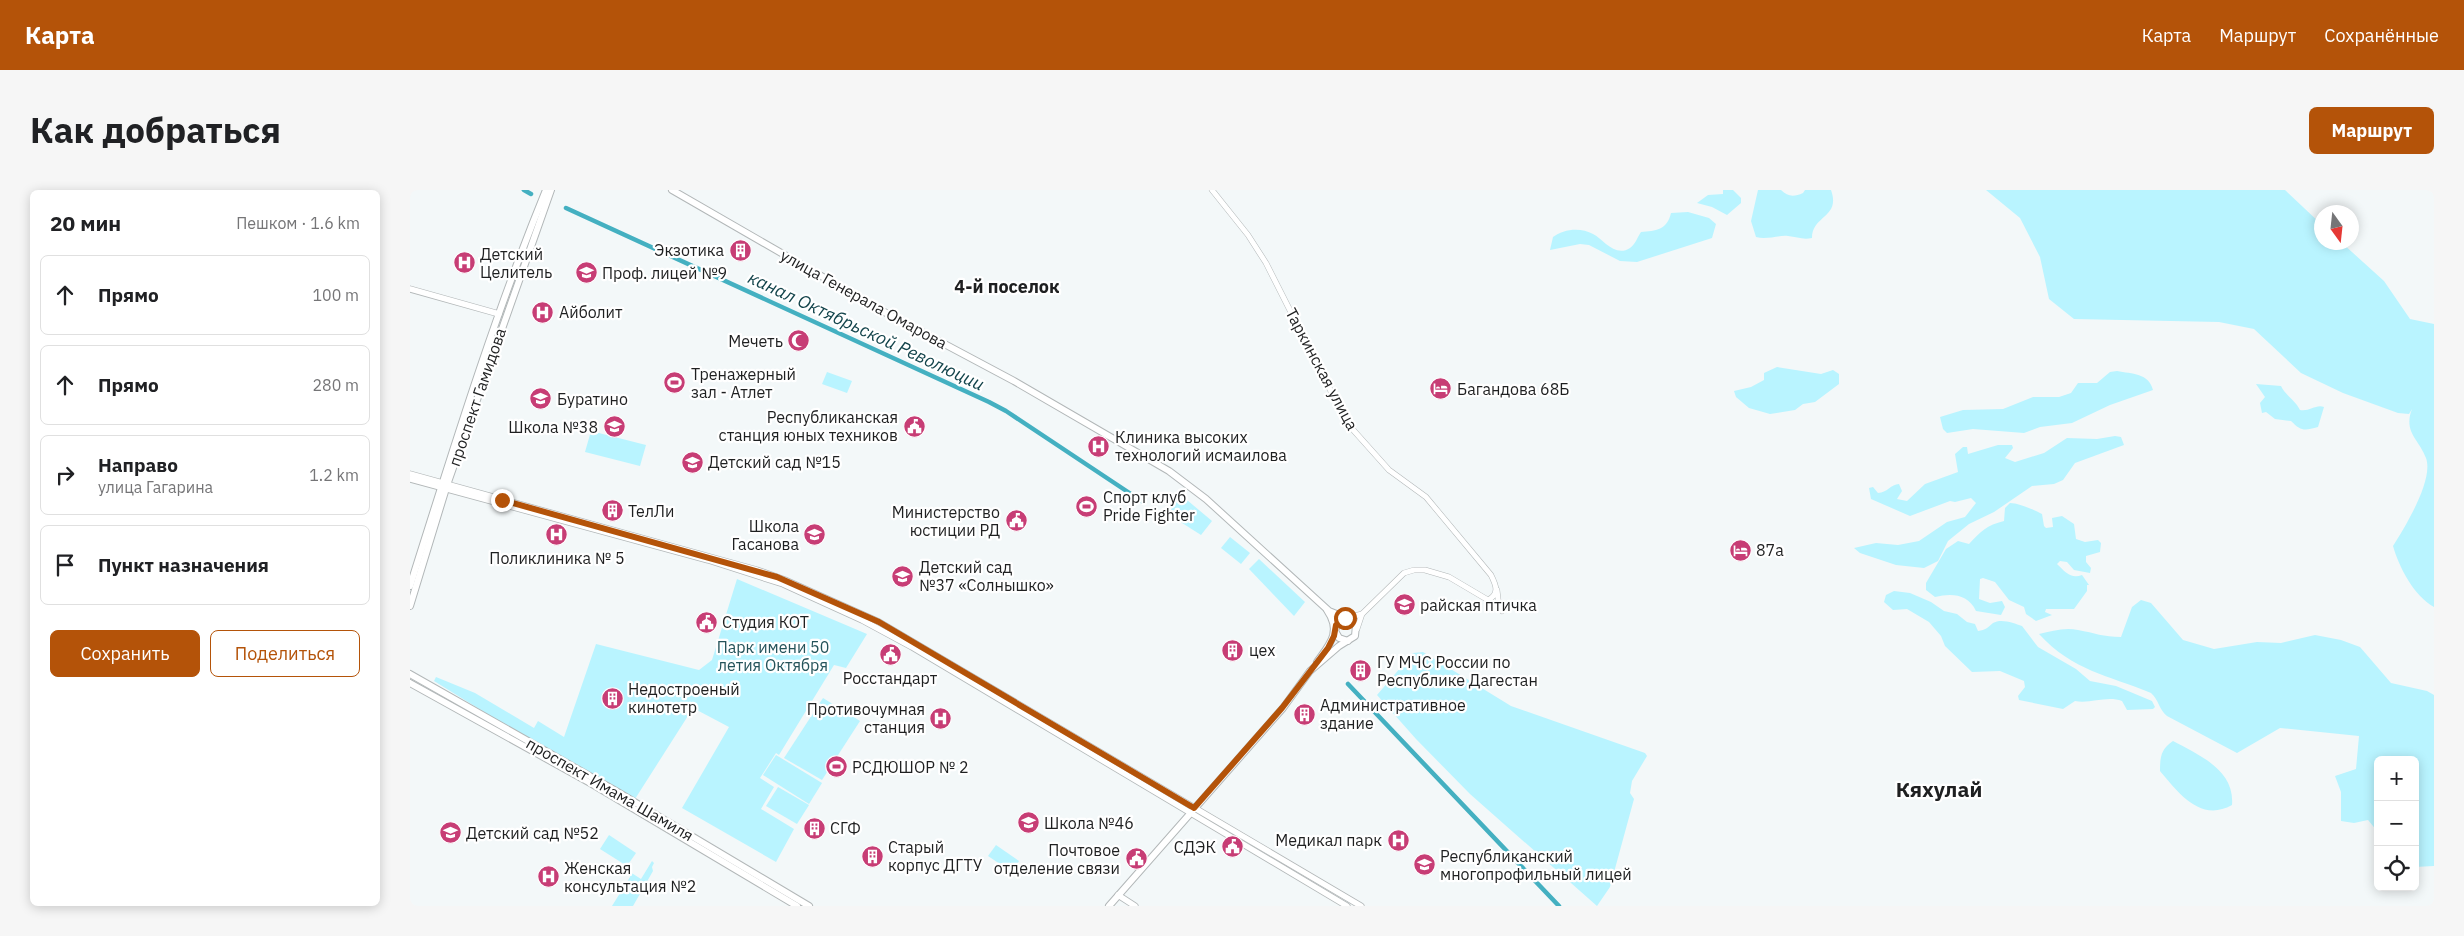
<!DOCTYPE html>
<html lang="ru">
<meta charset="utf-8">
<style>
body{margin:0;font-family:"IBM Plex Sans",sans-serif;background:#f6f6f6;color:#202124}
.controls{position:absolute;right:15px;bottom:15px;display:grid;overflow:hidden;border-radius:8px;box-shadow:0 2px 12px #0003}
.controls button{width:45px;height:45px;display:grid;place-items:center;padding:0;border:0;border-bottom:1px solid #e0e0e0;background:#fff;color:#202124;font:25px sans-serif}
.compass{position:absolute;left:1904px;top:15px;width:45px;height:45px;border-radius:50%;background:#fff;box-shadow:0 2px 12px #0003;rotate:165deg}
.stop{position:absolute;width:15px;height:15px;margin:-11px;border:4px solid #b45309;border-radius:50%;background:#fff}
.stop.end{background:#b45309;border-color:#fff;box-shadow:0 1px 5px #0008}
.list{margin:0;padding:0;list-style:none}
h2{display:flex;justify-content:space-between;align-items:center;height:65px;margin:0;padding:0 20px;font-size:21px}
h2 small{font-size:16px;font-weight:400;color:#757577}
.list li{display:grid;grid-template-columns:32px 1fr auto;gap:15px;align-items:center;box-sizing:border-box;height:80px;margin:0 10px 10px;padding:0 10px;border:1px solid #e0e0e0;border-radius:8px}
.list b{display:block;font-size:19px;white-space:nowrap}
.list p{margin:0;font-size:16px;white-space:nowrap;color:#757577}
.list em{font-size:16px;font-style:normal;color:#757577}
.actions{display:flex;gap:10px;padding:15px 20px}
.actions a{flex:1;padding:11px 0;border:1px solid #b45309;border-radius:8px;text-align:center;font-size:18px;color:#b45309}
.actions .main{background:#b45309;color:#fff}
.icon{flex:none;width:28px;height:28px;fill:none;stroke:currentColor;stroke-width:2;stroke-linecap:round;stroke-linejoin:round}
.map{position:relative;flex:none;width:2024px;height:716px;overflow:hidden;border-radius:8px}
header{display:flex;align-items:center;gap:30px;box-sizing:border-box;height:70px;padding:0 25px;background:#b45309;color:#fff}
header strong{font-size:24px}
nav{display:flex;gap:28px;margin-inline-start:auto;font-size:18px}
.intro{display:flex;align-items:center;justify-content:space-between;box-sizing:border-box;height:120px;padding:0 30px}
h1{margin:0;font-size:35px}
.button{padding:12px 22px;border-radius:8px;background:#b45309;color:#fff;font-size:18px;font-weight:700}
main{display:flex;gap:30px;padding:0 30px}
aside{flex:1;background:#fff;border-radius:8px;box-shadow:0 2px 12px #0003}
.map>svg:first-child{display:block}
</style>
<header>
<strong>Карта</strong>
<nav><a>Карта</a><a>Маршрут</a><a>Сохранённые</a></nav>
</header>
<div class="intro"><h1>Как добраться</h1><a class="button">Маршрут</a></div>
<main>
<aside>
<h2>20 мин<small>Пешком · 1.6 km</small></h2>
<ul class="list">
<li><svg class="icon" aria-label="ahead" viewBox="0 0 24 24"><path d="M12 20V5M6 11l6-6 6 6"/></svg><div><b>Прямо</b></div><em>100 m</em></li>
<li><svg class="icon" aria-label="ahead" viewBox="0 0 24 24"><path d="M12 20V5M6 11l6-6 6 6"/></svg><div><b>Прямо</b></div><em>280 m</em></li>
<li><svg class="icon" aria-label="right" viewBox="0 0 24 24"><path d="M7 20v-9h11M14 6l5 5-5 5"/></svg><div><b>Направо</b><p>улица Гагарина</p></div><em>1.2 km</em></li>
<li><svg class="icon" aria-label="arrive" viewBox="0 0 24 24"><path d="M6 21V4h12l-3 4 3 4H6"/></svg><div><b>Пункт назначения</b></div></li>
</ul>
<div class="actions"><a class="main">Сохранить</a><a>Поделиться</a></div>
</aside>
<div class="map">
<svg width="2024" height="716" viewBox="0 0 2024 716">
<rect width="100%" height="100%" fill="#f3f8f9"/>
<g fill="#b9f4ff">
<polygon points="1313,0 1323,0 1331,8 1331,13 1317,25 1302,17 1287,13 1298,5 1313,4"/>
<path d="M1348,0H1371C1378,7 1384,7 1393,3L1395,0H1421C1431,28 1402,25 1402,48C1393,50 1387,47 1378,46C1367,45 1357,50 1346,47L1341,31Z"/>
<path d="M1576,0H1875L1911,34L1912,52L1932,53L1974,91L2000,129L2024,134V417C2004,406 1989,377 1983,356C1995,337 2024,290 2016,268C2009,249 1993,242 2002,219L1999,224L1988,223L1933,203L1891,183L1844,139L1809,132L1664,129L1639,109L1630,67L1610,28Z"/>
<path d="M1278,22L1299,28L1306,34L1302,48L1227,72L1210,71L1179,55L1170,54L1140,60L1143,47C1153,39 1171,37 1183,44C1193,49 1205,68 1220,58C1225,55 1228,46 1231,42C1246,41 1257,40 1261,23Z"/>
<polygon points="1367,177 1411,184 1423,180 1429,184 1429,194 1405,212 1393,214 1385,220 1360,224 1339,218 1326,207 1324,201 1341,197 1354,190 1354,183"/>
<path d="M1707,181C1722,184 1739,183 1743,200L1700,215L1662,233L1630,237L1614,243L1563,239L1537,243L1533,239L1530,227L1553,220L1593,219L1623,207H1649L1661,203L1668,193H1687L1700,182Z"/>
<polygon points="417,182 442,191 437,203 412,194"/>
<path d="M1846,194L1871,196C1876,206 1885,210 1890,220C1899,222 1906,214 1914,217L1908,237C1894,241 1891,241 1881,231L1865,229L1856,222L1852,223L1850,213L1855,207Z"/>
<polygon points="181,241 236,255 230,276 175,262"/>
<path d="M1705,246L1711,247L1714,255L1665,273L1653,290L1644,294L1622,296L1584,322L1559,334L1538,351L1528,371L1514,378L1486,375L1450,363L1444,358L1466,353L1488,355L1509,351L1537,332L1555,327L1566,313L1561,308L1545,312L1540,311L1500,326L1461,309L1459,298L1463,297L1468,303C1477,303 1481,294 1489,294L1492,301L1487,309L1497,311L1515,294L1548,282L1545,264L1553,257H1557L1558,264L1588,255H1602L1603,258L1595,268L1605,272L1634,263L1657,248L1687,249Z"/>
<polygon points="771,305 802,331 791,345 758,324"/>
<path d="M1600,313C1608,313 1625,320 1632,324L1634,336L1636,338L1643,337L1642,328L1652,326L1664,334L1666,349L1675,352L1688,350L1691,353L1690,362L1676,366V372L1681,378L1680,383L1664,380L1657,372L1650,371L1647,374C1655,382 1661,389 1672,385L1679,395H1677V401L1664,419H1636L1635,422L1642,425L1626,431L1616,424L1614,417L1599,410L1585,392L1573,388L1570,389L1569,409L1580,413L1592,411L1595,417L1591,425L1566,421C1558,404 1542,403 1525,407L1516,400V393L1536,359L1548,351L1559,354C1570,342 1577,335 1594,331L1595,318Z"/>
<polygon points="820,347 840,363 831,374 811,358"/>
<polygon points="849,369 895,412 884,426 839,379"/>
<polygon points="327,389 457,444 436,478 424,475 369,565 366,563 350,588 364,597 351,619 384,639 366,672 272,618 319,537 283,518 225,609 118,549 24,491 26,487 65,503 124,538 128,531 154,547 186,454 289,480 302,470"/>
<path d="M1484,401L1500,403L1521,412L1534,421L1547,424L1557,432L1565,434L1568,441C1576,440 1577,438 1583,433C1591,428 1604,433 1612,436L1628,457L1666,479L1680,491L1706,496L1742,511L1745,517L1743,519L1717,520L1712,511C1697,505 1681,514 1665,511L1653,519L1609,510L1608,506L1615,497L1614,491L1590,481L1562,482L1535,456L1531,446L1519,432L1497,419L1483,420L1474,412L1476,405Z"/>
<path d="M1731,410L1741,413L1773,450L1804,459L1847,452L1871,453L1905,445L1931,450L1950,457L1981,493L2017,501L2024,505V676L2005,677V570H1968V642L1958,630L1944,633L1931,631V602L1925,586L1946,579L1949,546L1870,538L1827,563L1757,526C1749,520 1749,510 1741,503C1698,485 1663,481 1629,444C1642,441 1655,437 1668,440C1685,443 1693,447 1711,447L1722,417Z"/>
<polygon points="1013,462 1101,516 1235,563 1237,566 1222,591 1220,603 1224,609 1200,697 1187,716 1060,604 1006,549 967,505 1003,463"/>
<polygon points="413,508 450,531 412,590 374,568"/>
<path d="M1763,551C1789,565 1825,580 1822,615C1790,633 1768,602 1750,581C1750,567 1751,559 1763,551Z"/>
<polygon points="366,565 412,593 399,614 353,585"/>
<polygon points="368,597 399,615 387,634 356,616"/>
<polygon points="199,645 226,663 217,676 190,659"/>
<polygon points="586,655 609,671 602,682 578,666"/>
<polygon points="242,671 244,673 242,677 243,681 223,716 202,716 220,687 220,682 231,689"/>
</g>
<g fill="none" stroke-linecap="round" stroke-linejoin="round">
<g stroke="#44b0c1" stroke-width="4.5">
<polyline points="114,0 121,4"/>
<polyline points="156,18 579,212 596,221 733,312"/>
<polyline points="938,494 1149,716"/>
</g>
<defs>
<g id="tertiary">
<path d="M802,0L838,45L856,73L937,233L979,280L1016,307L1081,385C1086,395 1090,404 1078,410L1039,387L1015,380H1004L994,383L952,424L947,439"/>
<polyline points="1087,400 1089,417 1092,421"/>
<polyline points="936,428 952,424"/>
</g>
<g id="secondary">
<polyline points="0,99 89,124"/>
<polyline points="0,284 347,380 375,390 469,432 951,716"/>
<polyline points="0,289 298,370 373,394 452,430 502,457 937,716"/>
<polyline points="708,705 725,716"/>
</g>
<g id="primary">
<polyline points="262,0 465,117 604,191 759,281 796,309 919,421 941,430 946,435 945,446 929,456 900,481 873,518 699,716"/>
<path d="M0,396C42,263 83,129 136,0"/>
<polyline points="0,416 37,295 141,0"/>
<polyline points="935,428 928,432 925,441 929,448 938,451"/>
<path d="M907,472C920,454 932,442 917,420"/>
<polyline points="0,484 206,601 399,716"/>
<polyline points="0,493 182,594 387,716"/>
</g>
</defs>
<use href="#tertiary" stroke="#b2b7b8" stroke-width="6"/>
<use href="#secondary" stroke="#b2b7b8" stroke-width="7"/>
<use href="#primary" stroke="#b2b7b8" stroke-width="8"/>
<use href="#tertiary" stroke="#fff" stroke-width="5"/>
<use href="#secondary" stroke="#fff" stroke-width="5.5"/>
<use href="#primary" stroke="#fff" stroke-width="6"/>
</g>
<g fill="none" stroke-linecap="round" stroke-linejoin="round">
<polyline stroke="#b45309" stroke-width="6" points="92,310 367,387 469,432 784,618 872,518 918,458 924,446 926,435 935,428"/>
</g>
<defs>
<symbol id="building-disc" viewBox="-11 -11 22 22"><circle r="9.5" fill="#c73d75" stroke="#fff"/><path d="M-4-6H4V6H1V3H-1V6H-4ZM-2.5-4.3h1.7v1.8h-1.7ZM.8-4.3h1.7v1.8H.8ZM-2.5-1h1.7V.8h-1.7ZM.8-1h1.7V.8H.8Z" fill="#fff"/></symbol>
<symbol id="hospital-disc" viewBox="-11 -11 22 22"><circle r="9.5" fill="#c73d75" stroke="#fff"/><path d="M-5-5h3v3.5h4V-5h3V5h-3V1.5h-4V5h-3Z" fill="#fff"/></symbol>
<symbol id="university-disc" viewBox="-11 -11 22 22"><circle r="9.5" fill="#c73d75" stroke="#fff"/><path d="M0-5L7-2L0 1L-7-2ZM-4 1L0 2.5L4 1V4Q0 6-4 4Z" fill="#fff"/></symbol>
<symbol id="mosque-disc" viewBox="-11 -11 22 22"><circle r="9.5" fill="#c73d75" stroke="#fff"/><path d="M3.5-4.9A6 6 0 1 0 3.5 4.9A5 5 0 1 1 3.5-4.9Z" fill="#fff"/></symbol>
<symbol id="stadium-disc" viewBox="-11 -11 22 22"><circle r="9.5" fill="#c73d75" stroke="#fff"/><path d="M0-5a6.5 5 0 1 0 0 10a6.5 5 0 1 0 0-10ZM-3.5-1.8h7v3.6h-7Z" fill="#fff"/></symbol>
<symbol id="hotel-disc" viewBox="-11 -11 22 22"><circle r="9.5" fill="#c73d75" stroke="#fff"/><path d="M-6-4.5h1.5V1H6V5H4.5V3h-9V5H-6ZM-4 0a1.8 1.8 0 1 1 3.6 0ZM.5 0V-2.5h3Q6-2.5 6 0Z" fill="#fff"/></symbol>
<symbol id="school-disc" viewBox="-11 -11 22 22"><circle r="9.5" fill="#c73d75" stroke="#fff"/><path d="M0-5L7-2L0 1L-7-2ZM-4 1L0 2.5L4 1V4Q0 6-4 4Z" fill="#fff"/></symbol>
<symbol id="civic-disc" viewBox="-11 -11 22 22"><circle r="9.5" fill="#c73d75" stroke="#fff"/><path d="M-.6-6.5H3V-4.5H.6V-3L4-1V1h2V6H-6V1h2V-1L-.6-3ZM-1.2 2.5V6h2.4V2.5Z" fill="#fff"/></symbol>
</defs>
<g fill-rule="evenodd">
<use href="#building-disc" x="318" y="48" width="25" height="25"/>
<use href="#hospital-disc" x="42" y="60" width="25" height="25"/>
<use href="#university-disc" x="164" y="70" width="25" height="25"/>
<use href="#hospital-disc" x="120" y="110" width="25" height="25"/>
<use href="#mosque-disc" x="376" y="138" width="25" height="25"/>
<use href="#stadium-disc" x="252" y="180" width="25" height="25"/>
<use href="#hotel-disc" x="1018" y="186" width="25" height="25"/>
<use href="#school-disc" x="118" y="196" width="25" height="25"/>
<use href="#civic-disc" x="492" y="224" width="25" height="25"/>
<use href="#school-disc" x="192" y="224" width="25" height="25"/>
<use href="#hospital-disc" x="676" y="244" width="25" height="25"/>
<use href="#school-disc" x="270" y="260" width="25" height="25"/>
<use href="#stadium-disc" x="664" y="304" width="25" height="25"/>
<use href="#building-disc" x="190" y="308" width="25" height="25"/>
<use href="#civic-disc" x="594" y="318" width="25" height="25"/>
<use href="#hospital-disc" x="134" y="332" width="25" height="25"/>
<use href="#school-disc" x="392" y="332" width="25" height="25"/>
<use href="#hotel-disc" x="1318" y="348" width="25" height="25"/>
<use href="#school-disc" x="480" y="374" width="25" height="25"/>
<use href="#school-disc" x="982" y="402" width="25" height="25"/>
<use href="#civic-disc" x="284" y="420" width="25" height="25"/>
<use href="#building-disc" x="810" y="448" width="25" height="25"/>
<use href="#civic-disc" x="468" y="452" width="25" height="25"/>
<use href="#building-disc" x="938" y="468" width="25" height="25"/>
<use href="#building-disc" x="190" y="496" width="25" height="25"/>
<use href="#building-disc" x="882" y="512" width="25" height="25"/>
<use href="#hospital-disc" x="518" y="516" width="25" height="25"/>
<use href="#stadium-disc" x="414" y="564" width="25" height="25"/>
<use href="#school-disc" x="606" y="620" width="25" height="25"/>
<use href="#building-disc" x="392" y="626" width="25" height="25"/>
<use href="#school-disc" x="28" y="630" width="25" height="25"/>
<use href="#hospital-disc" x="976" y="638" width="25" height="25"/>
<use href="#civic-disc" x="810" y="644" width="25" height="25"/>
<use href="#building-disc" x="450" y="654" width="25" height="25"/>
<use href="#civic-disc" x="714" y="656" width="25" height="25"/>
<use href="#university-disc" x="1002" y="662" width="25" height="25"/>
<use href="#hospital-disc" x="126" y="674" width="25" height="25"/>
</g>
<g text-anchor="middle" stroke-width="4.5" stroke-linejoin="round" paint-order="stroke">
<g font-size="16" fill="#1f2021" stroke="#fff" text-anchor="start">
<text x="314" y="66" text-anchor="end">Экзотика</text>
<text x="70" y="70">Детский<tspan x="70" dy="18">Целитель</tspan></text>
<text x="192" y="89">Проф. лицей №9</text>
<text x="149" y="128">Айболит</text>
<text x="373" y="157" text-anchor="end">Мечеть</text>
<text x="281" y="190">Тренажерный<tspan x="281" dy="18">зал - Атлет</tspan></text>
<text x="1047" y="205">Багандова 68Б</text>
<text x="147" y="215">Буратино</text>
<text x="488" y="233" text-anchor="end">Республиканская<tspan x="488" dy="18">станция юных техников</tspan></text>
<text x="188" y="243" text-anchor="end">Школа №38</text>
<text x="705" y="253">Клиника высоких<tspan x="705" dy="18">технологий исмаилова</tspan></text>
<text x="298" y="278">Детский сад №15</text>
<text x="693" y="313">Спорт клуб<tspan x="693" dy="18">Pride Fighter</tspan></text>
<text x="218" y="327">ТелЛи</text>
<text x="590" y="328" text-anchor="end">Министерство<tspan x="590" dy="18">юстиции РД</tspan></text>
<text x="389" y="342" text-anchor="end">Школа<tspan x="389" dy="18">Гасанова</tspan></text>
<text x="1346" y="366">87а</text>
<text x="147" y="374" text-anchor="middle">Поликлиника № 5</text>
<text x="509" y="383">Детский сад<tspan x="509" dy="18">№37 «Солнышко»</tspan></text>
<text x="1010" y="421">райская птичка</text>
<text x="312" y="438">Студия КОТ</text>
<text x="839" y="466">цех</text>
<text x="967" y="478">ГУ МЧС России по<tspan x="967" dy="18">Республике Дагестан</tspan></text>
<text x="480" y="494" text-anchor="middle">Росстандарт</text>
<text x="218" y="505">Недостроеный<tspan x="218" dy="18">кинотетр</tspan></text>
<text x="910" y="521">Административное<tspan x="910" dy="18">здание</tspan></text>
<text x="515" y="525" text-anchor="end">Противочумная<tspan x="515" dy="18">станция</tspan></text>
<text x="442" y="583">РСДЮШОР № 2</text>
<text x="634" y="639">Школа №46</text>
<text x="420" y="644">СГФ</text>
<text x="56" y="649">Детский сад №52</text>
<text x="972" y="656" text-anchor="end">Медикал парк</text>
<text x="478" y="663">Старый<tspan x="478" dy="18">корпус ДГТУ</tspan></text>
<text x="806" y="663" text-anchor="end">СДЭК</text>
<text x="710" y="666" text-anchor="end">Почтовое<tspan x="710" dy="18">отделение связи</tspan></text>
<text x="1030" y="672">Республиканский<tspan x="1030" dy="18">многопрофильный лицей</tspan></text>
<text x="154" y="684">Женская<tspan x="154" dy="18">консультация №2</tspan></text>
</g>
<g font-size="16" fill="#1f2021" stroke="#fff">
<text transform="translate(454 109) rotate(29)" y="6">улица Генерала Омарова</text>
<text transform="translate(912 179) rotate(62)" y="6">Таркинская улица</text>
<text transform="translate(67 207) rotate(-71)" y="6">проспект Гамидова</text>
<text transform="translate(200 599) rotate(30)" y="6">проспект Имама Шамиля</text>
</g>
<g font-size="16" fill="#24535a" stroke="#fff">
<text x="363" y="463">Парк имени 50<tspan x="363" dy="18">летия Октября</tspan></text>
</g>
<g font-size="18" font-weight="bold" fill="#1f2021" stroke="#fff">
<text x="597" y="103">4-й поселок</text>
</g>
<g font-size="18" font-style="italic" fill="#13444b" stroke="#fff">
<text transform="translate(456 141) rotate(25)" y="6">канал Октябрьской Революции</text>
</g>
<g font-size="21" font-weight="bold" fill="#1f2021" stroke="#fff">
<text x="1529" y="607">Кяхулай</text>
</g>
</g>
</svg>
<div class="controls">
<button>+</button>
<button>−</button>
<button><svg class="icon" aria-label="locate" viewBox="0 0 24 24"><circle cx="12" cy="12" r="6"/><path d="M12 2v4M12 18v4M2 12h4M18 12h4"/></svg></button>
</div>
<svg class="compass" viewBox="-18 -18 36 36"><path d="M0-13l5 13h-10z" fill="#e53935"/><path d="M0 13l5-13h-10z" fill="#757577"/></svg>
<div class="stop" style="left:935px;top:428px"></div>
<div class="stop end" style="left:92px;top:310px"></div>
</div>
</main>
